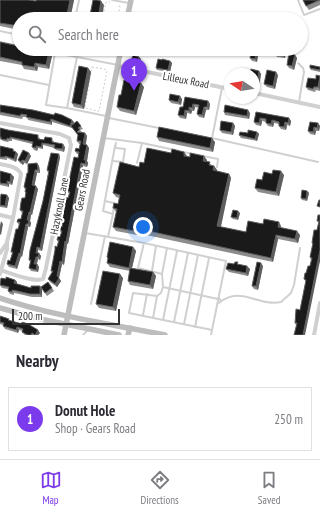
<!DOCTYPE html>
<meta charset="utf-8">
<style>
body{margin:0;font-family:"PT Sans Narrow",sans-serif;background:#f2f2f3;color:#2b2b33}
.compass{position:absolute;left:224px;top:68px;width:36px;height:36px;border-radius:50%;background:#fff;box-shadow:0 1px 3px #0004;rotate:282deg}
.scale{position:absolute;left:12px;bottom:10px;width:108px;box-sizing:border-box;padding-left:4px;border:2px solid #333;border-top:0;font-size:11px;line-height:14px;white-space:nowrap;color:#333;-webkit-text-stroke:3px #fff;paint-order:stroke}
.you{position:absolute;left:143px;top:227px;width:14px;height:14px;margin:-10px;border:3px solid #fff;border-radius:50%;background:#1a73e8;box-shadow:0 0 0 6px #1a73e833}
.badge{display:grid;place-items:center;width:26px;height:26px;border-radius:50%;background:#7c3aed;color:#fff;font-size:13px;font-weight:700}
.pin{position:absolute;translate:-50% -33px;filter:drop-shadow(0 1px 2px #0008)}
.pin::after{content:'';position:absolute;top:21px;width:14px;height:12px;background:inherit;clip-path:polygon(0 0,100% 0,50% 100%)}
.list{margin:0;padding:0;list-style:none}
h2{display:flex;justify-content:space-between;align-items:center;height:52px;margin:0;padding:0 16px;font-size:17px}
h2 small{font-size:13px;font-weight:400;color:#7c7c81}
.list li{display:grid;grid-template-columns:26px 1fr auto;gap:12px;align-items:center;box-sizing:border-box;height:64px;margin:0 8px 8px;padding:0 8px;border:1px solid #e1e1e2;border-radius:0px}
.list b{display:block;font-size:15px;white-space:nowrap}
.list p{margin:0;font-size:13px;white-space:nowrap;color:#7c7c81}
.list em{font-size:13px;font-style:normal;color:#7c7c81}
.icon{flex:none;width:22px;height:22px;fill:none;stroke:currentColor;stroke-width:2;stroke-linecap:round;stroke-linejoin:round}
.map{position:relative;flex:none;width:320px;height:335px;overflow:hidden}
.search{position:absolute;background:#fff;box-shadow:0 1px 3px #0004;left:12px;right:12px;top:12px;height:44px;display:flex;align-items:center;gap:10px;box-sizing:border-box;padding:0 14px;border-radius:22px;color:#7c7c81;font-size:15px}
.sheet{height:124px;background:#fff}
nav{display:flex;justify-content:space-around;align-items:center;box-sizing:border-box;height:56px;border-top:1px solid #e1e1e2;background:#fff;font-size:11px;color:#7c7c81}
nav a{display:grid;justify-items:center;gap:2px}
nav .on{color:#7c3aed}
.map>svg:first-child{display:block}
</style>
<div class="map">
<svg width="320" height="335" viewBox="0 0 320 335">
<rect width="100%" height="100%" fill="#fff"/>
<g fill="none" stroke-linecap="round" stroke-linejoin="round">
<g stroke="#cdcdcd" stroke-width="1" stroke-dasharray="2 2" stroke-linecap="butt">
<polyline points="102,19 106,2 110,2"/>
<polyline points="117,19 120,7 119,4"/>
<polygon points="92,67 104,69 107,71 99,111 98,111 85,108 85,107"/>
</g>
<g stroke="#d0d0d0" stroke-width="2">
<polyline points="112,0 129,3"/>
<polyline points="298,0 304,15 320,9"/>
<polyline points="129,17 137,19"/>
<polyline points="75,19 79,0"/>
<polyline points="0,31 19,35"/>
<polyline points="0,42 19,46"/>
<polyline points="34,49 55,53"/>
<polyline points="92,49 118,54"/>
<polyline points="122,49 136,53 146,49"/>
<polyline points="298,63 303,68 304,72 299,102"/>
<polyline points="0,75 49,85"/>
<polyline points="222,88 212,138 318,162"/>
<polyline points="67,108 46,105 55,53 77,57 79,49"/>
<polyline points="106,116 67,108 77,57 118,65"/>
<polyline points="109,118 159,128"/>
<polyline points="104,138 142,143 175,150"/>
<polyline points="183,152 218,159 217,167"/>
<polyline points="113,161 123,162 125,149 116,148"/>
<polyline points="137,163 142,143"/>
<polyline points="105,201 114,203 113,214"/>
<polyline points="85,233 144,243 226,261 211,335"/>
<polyline points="108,237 113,214 103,211 115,146 116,143 115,148"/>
<polyline points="144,243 138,268 162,274"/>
<polyline points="152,271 156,246"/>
<polyline points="163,287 218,299 219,298 221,301"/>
<polyline points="157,296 133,293 129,313 212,330"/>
<path d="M219,303C240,285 259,307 281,302L291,293L294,285L300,248"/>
<polyline points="91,304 105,236"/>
<polyline points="143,315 147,294"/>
<polyline points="153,318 157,296 161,293 163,287 162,274 167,248"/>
<polyline points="163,320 177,251"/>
<polyline points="174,322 188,253"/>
<polyline points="184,324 198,255"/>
<polyline points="195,327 209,258"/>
<polyline points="83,335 88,330"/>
</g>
<g stroke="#d0d0d0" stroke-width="4">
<polyline points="118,66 230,89"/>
<polyline points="254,93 320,107"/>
<path d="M0,123L60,134L69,138L71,145L46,268L43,279C34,283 10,273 0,270"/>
<path d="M0,164C8,166 17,166 21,174L13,218L7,242V249L0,274"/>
<polyline points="0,215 13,218"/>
<polyline points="0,253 7,243"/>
<polyline points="314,335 320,303"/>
</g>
<g stroke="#bdbdbd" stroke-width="5.5">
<polyline points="127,19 131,0"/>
<path d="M0,298C53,316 110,324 165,335"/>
<polyline points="0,308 40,319 119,335"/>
<polyline points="64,335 121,49"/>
<polyline points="128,335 130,328"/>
</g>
</g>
<g fill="#8c8c8c">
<polygon points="0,0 36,1 36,0 74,0 70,19 19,19 19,30 0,26"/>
<polygon points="320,0 320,5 309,10 306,6"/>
<polygon points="0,42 52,56 49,69 38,67 37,71 24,69 22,65 0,61"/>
<polygon points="259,49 257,62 252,61 250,58"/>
<polygon points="286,50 285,58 277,57 275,54"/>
<polygon points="295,55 297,58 294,70 289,68 287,65"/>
<polygon points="139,57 141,59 139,64 133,62 131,61"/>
<polygon points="170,61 172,63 170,72 157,70 156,68"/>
<polygon points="320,67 320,72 311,70 310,68"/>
<polygon points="88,68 91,72 84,109 74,107 72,103"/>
<polygon points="259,71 261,74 259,86 255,85 254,84 254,74"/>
<polygon points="278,75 275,89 267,87 264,84"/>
<polygon points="320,76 320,91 316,90 315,92 308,90 306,87"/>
<polygon points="144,87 136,115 120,111 117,107 121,95"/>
<polygon points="185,97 208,101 210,104 209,110 206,110 204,118 199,117 197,114 199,108 195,107 194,111 192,111 191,114 187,113 186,119 180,118 178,115 183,107"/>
<polygon points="182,99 181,105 171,103 169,100"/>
<polygon points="0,105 74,122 73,124 77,121 83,129 80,130 82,132 85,133 87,136 86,144 89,148 87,161 88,163 87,167 83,166 68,244 67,244 64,265 62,264 59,278 61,281 57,287 50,282 48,279 52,272 51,271 58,242 57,240 60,237 61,233 59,230 62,227 63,223 61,221 69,194 67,191 78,158 78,154 77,154 75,151 79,149 80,144 79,144 77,141 78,135 72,127 72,128 52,122 52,125 28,120 27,117 23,117 22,119 0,115"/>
<polygon points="224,112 250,113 249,119 225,115"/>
<polygon points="256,112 289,118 291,121 290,126 287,125 286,130 281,129 279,126 279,124 274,123 273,127 268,126 266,123 266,122 262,121 261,126 256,125 254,122"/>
<polygon points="233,123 235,126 233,135 222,133 220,130"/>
<polygon points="318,123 320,126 319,131 316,131 315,135 310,134 308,131"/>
<polygon points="0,128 40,138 40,139 54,141 54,142 65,147 64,152 56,150 54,148 43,145 43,149 38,148 37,151 34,150 32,147 32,144 12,139 12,141 9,141 8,142 3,141 2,140 0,139"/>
<polygon points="257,132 259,134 257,141 241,138 239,135"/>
<polygon points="157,137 215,142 213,152 159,141"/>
<polygon points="0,146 13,149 18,154 16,162 7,158 7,160 0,159"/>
<polygon points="171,153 187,156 207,160 207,162 212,165 214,166 217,170 217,171 229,174 231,178 221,227 246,232 263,224 281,226 281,228 300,235 298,243 278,239 273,262 137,233 137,235 116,231 113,227 116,212 113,208 118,204 119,198 116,197 113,193 144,163"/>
<polygon points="31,156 27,164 24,163 23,165 20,163 18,160"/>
<polygon points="60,157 42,251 38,250 38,253 39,253 41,256 40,260 38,259 37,264 39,267 38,272 31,271 29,268 30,262 29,260 43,201 48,173 47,170"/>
<polygon points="37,163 39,166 40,173 37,173 34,186 38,189 32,215 31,215 30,221 31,223 30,227 28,227 22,257 21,256 17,269 9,267 7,264 10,261 12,253 11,252 18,229 19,225 17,222 21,219 22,213 20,210 25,198 26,194 25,192 25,190 24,187 28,173"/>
<polygon points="0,171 11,174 14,177 12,185 9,184 9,187 0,185"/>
<polygon points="272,174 284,175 279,196 258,192 255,188 262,180"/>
<polygon points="307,191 309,193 307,201 302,200 301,198"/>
<polygon points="7,195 9,198 7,208 0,207 0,196"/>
<polygon points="240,213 238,220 233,219 231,217"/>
<polygon points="320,216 320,261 296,325 295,323 300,310 306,282 304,279 310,266 311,260 310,257 313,244 312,243 317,230 319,223 317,221"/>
<polygon points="133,247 136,251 132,268 153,272 156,276 153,289 130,285 128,281 130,271 110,267 107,263 108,259 107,257"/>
<polygon points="240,265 250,269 248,276 229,272 226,269"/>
<polygon points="263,266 258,290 254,289 252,286"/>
<polygon points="123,278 116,311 99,308 96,304"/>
<polygon points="6,279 15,280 17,282 17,284 31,288 40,286 42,289 42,297 32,297 19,294 14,293 14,295 10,294 8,291 8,289 2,288 0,285 0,282"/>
<polygon points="48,282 54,291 47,296 41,287"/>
<polygon points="0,316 9,319 10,321 40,333 38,335 25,335 22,332 23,331 19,330 18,333 5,329 3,326 3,325 0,324"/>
</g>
<g fill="#5f5f5f">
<polygon points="70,0 74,0 70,19 66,19"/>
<polygon points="101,1 104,5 102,19 98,19"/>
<polygon points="256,49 259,49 257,62 255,59"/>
<polygon points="284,49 286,49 286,50 285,58 282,55"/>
<polygon points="49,52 52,56 49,69 46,65"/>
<polygon points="295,55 297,58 294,70 292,66"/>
<polygon points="139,57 141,59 139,64 138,62"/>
<polygon points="170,61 172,63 170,72 168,70"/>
<polygon points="35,63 38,67 37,71 34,67"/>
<polygon points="88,68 91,72 84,109 81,105"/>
<polygon points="259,71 261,74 259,86 257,83"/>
<polygon points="276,72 278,75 275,89 273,86"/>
<polygon points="320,78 320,90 318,87"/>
<polygon points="141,83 144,87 136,115 134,111"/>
<polygon points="180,96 182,99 181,105 178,102"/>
<polygon points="208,101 210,104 209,110 207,107"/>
<polygon points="193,104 195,107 194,111 192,108"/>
<polygon points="189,107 192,111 191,114 189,111"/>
<polygon points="204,107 206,110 204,118 202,115"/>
<polygon points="185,110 187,113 186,119 184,116"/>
<polygon points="248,110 250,113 249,119 247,116"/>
<polygon points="260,118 262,121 261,126 259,123"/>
<polygon points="289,118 291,121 290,126 288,123"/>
<polygon points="51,119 52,122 52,125 50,122"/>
<polygon points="72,120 74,122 72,128 70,126"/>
<polygon points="272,120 274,123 273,127 271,124"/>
<polygon points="285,122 287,125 286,130 284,127"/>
<polygon points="233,123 235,126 233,135 231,132"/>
<polygon points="318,123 320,126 319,131 317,128"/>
<polygon points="314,127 316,131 315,135 313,132"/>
<polygon points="257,132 259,134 257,141 255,139"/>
<polygon points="85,133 87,136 85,147 83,144"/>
<polygon points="212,138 215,142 213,152 210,148"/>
<polygon points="42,143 43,145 43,149 41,147"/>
<polygon points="63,144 65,147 64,152 62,149"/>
<polygon points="87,145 89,148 87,161 88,163 87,167 85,164 84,160"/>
<polygon points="36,146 38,148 37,151 36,148"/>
<polygon points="16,152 18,154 16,162 14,159"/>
<polygon points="184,152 187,156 186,160 184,156"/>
<polygon points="29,153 31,156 27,164 25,161"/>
<polygon points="59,154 60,157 42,251 40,248"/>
<polygon points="204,156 207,160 206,165 203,161"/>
<polygon points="22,160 24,163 23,165 21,162"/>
<polygon points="37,163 39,166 40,173 38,170"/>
<polygon points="81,163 83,166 68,244 66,242"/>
<polygon points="214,166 217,170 216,174 213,170"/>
<polygon points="35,170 37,173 34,188 32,185"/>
<polygon points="281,171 284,175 279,196 276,192"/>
<polygon points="11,174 14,177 12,185 10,182"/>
<polygon points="229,174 231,178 220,230 217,226"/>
<polygon points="7,181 9,184 9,187 7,184"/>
<polygon points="36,186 38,189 32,215 30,212"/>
<polygon points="307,191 309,193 307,201 306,199"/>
<polygon points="7,195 9,198 7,208 5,206"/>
<polygon points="238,211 240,213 238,220 237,218"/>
<polygon points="29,212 31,215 30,221 31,223 30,227 28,224 27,220"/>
<polygon points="1,221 3,224 1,235 0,234 0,226"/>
<polygon points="279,222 281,226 280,231 278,227"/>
<polygon points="26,224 28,227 22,257 20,254"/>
<polygon points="135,228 137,233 137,235 134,231"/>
<polygon points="297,231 300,235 298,243 295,239"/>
<polygon points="276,235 278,239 273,262 271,258"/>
<polygon points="65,241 67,244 64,265 62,262"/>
<polygon points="37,247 38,250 37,255 36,253"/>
<polygon points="133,247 136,251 131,272 129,268"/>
<polygon points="320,250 320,261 305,335 303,335"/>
<polygon points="19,253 21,256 17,269 15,266"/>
<polygon points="39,253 41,256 40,260 38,257"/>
<polygon points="36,257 38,259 36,266 34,264"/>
<polygon points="60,261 62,264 59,278 61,281 57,287 55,284"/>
<polygon points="261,263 263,266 258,290 256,286"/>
<polygon points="37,264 39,267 38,272 36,270"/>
<polygon points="247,266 250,269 248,276 246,273"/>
<polygon points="153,272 156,276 153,289 150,285"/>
<polygon points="120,274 123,278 116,311 113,307"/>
<polygon points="15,280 17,282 16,286 14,283"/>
<polygon points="40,286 42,289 42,297 40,294"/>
<polygon points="17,327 19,330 18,333 16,330"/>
<polygon points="38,330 40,333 38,335 35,335"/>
</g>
<g fill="#1a1a1a" stroke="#5f5f5f">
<polygon points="0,0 29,0 36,1 36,0 70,0 66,19 19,19 19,26 0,23"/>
<polygon points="93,0 97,0 101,1 98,19 88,19 89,15 90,15"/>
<polygon points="303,0 320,0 306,6"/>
<polygon points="0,42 19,46 19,49 34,49 49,52 46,65 35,63 34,67 22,65 22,62 0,57"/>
<polygon points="252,49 256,49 255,59 250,58"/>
<polygon points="276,49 284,49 282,55 275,54"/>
<polygon points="289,53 295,55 292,66 287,65"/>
<polygon points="133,55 139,57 138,62 131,61"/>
<polygon points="158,59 162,60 162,59 170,61 168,70 156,68"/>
<polygon points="310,65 320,67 320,70 310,68"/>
<polygon points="79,66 88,68 81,105 72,103"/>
<polygon points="251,69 259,71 257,83 254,82 254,74 250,74"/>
<polygon points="267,70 276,72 273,86 264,84"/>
<polygon points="316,75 320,76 318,87 314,87 313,89 306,87 308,78 316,79"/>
<polygon points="124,80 141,83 134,111 117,107 119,95 121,95"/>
<polygon points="170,94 180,96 178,102 169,100"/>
<polygon points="185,97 208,101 207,107 204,107 202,115 197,114 199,105 193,104 192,108 189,107 189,111 185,110 184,116 178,115 180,107 183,107"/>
<polygon points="0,105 33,110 54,115 55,113 62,115 72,120 70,126 51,119 50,122 26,117 27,115 21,114 20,116 0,112"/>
<polygon points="225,105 248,110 247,116 224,112"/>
<polygon points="256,112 289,118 288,123 285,122 284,127 279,126 279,122 272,120 271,124 266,123 266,119 260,118 259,123 254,122"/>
<polygon points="77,121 81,126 78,128 80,129 77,132 85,133 83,144 87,145 84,160 86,160 85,164 81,163 66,242 65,241 62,262 60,261 57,276 59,278 55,284 48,279 53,271 51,271 55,250 55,246 57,247 59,240 57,240 58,236 60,237 62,231 59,230 60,226 62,227 63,221 61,221 66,197 68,198 70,192 67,191 74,157 78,158 79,152 75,151 76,148 79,149 81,141 77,141 78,135 71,126"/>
<polygon points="221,121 233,123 231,132 220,130"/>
<polygon points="310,122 318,123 317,128 314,127 313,132 308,131"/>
<polygon points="159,127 212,138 210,148 157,137"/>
<polygon points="0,128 8,130 38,135 38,139 44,140 45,137 52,138 52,142 63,144 62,149 54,148 55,145 42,143 41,147 36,146 36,148 32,147 33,142 10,137 10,139 7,138 7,140 1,139 1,137 0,137"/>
<polygon points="248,130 257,132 255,139 239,135 240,132 248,133"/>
<polygon points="0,146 13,149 13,151 16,152 14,159 5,156 5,157 0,157"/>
<polygon points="147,148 171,153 172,149 184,152 184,156 190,157 190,153 204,156 203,161 210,162 209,165 214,166 213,170 229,174 217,226 246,232 248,221 263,224 264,219 279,222 278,227 297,231 295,239 276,235 271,258 135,228 134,231 113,227 117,209 113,208 114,203 118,204 120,195 113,193 120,162 139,167 140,162 144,163"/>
<polygon points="23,150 29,153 25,161 22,160 21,162 18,160"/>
<polygon points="51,153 59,154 40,248 37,247 36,253 39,253 38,257 36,257 34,264 37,264 36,270 29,268 31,260 29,260 30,250 43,201 49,171 47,170"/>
<polygon points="37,163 38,170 35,170 32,185 36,186 30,212 29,212 27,220 29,220 28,224 26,224 20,254 19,253 15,266 7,264 8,260 10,261 13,252 11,252 16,229 18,229 20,222 17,222 18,219 21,219 23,211 20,210 21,202 22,198 25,198 26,192 25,192 26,188 24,187 27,173 28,173 28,164"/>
<polygon points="273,170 281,171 276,192 255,188 257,179 262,180 264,172 272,174"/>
<polygon points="0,171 11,174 10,182 7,181 7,184 0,183"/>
<polygon points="302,190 307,191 306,199 301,198"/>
<polygon points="1,194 7,195 5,206 0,205"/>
<polygon points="319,200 320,200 320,207 317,206"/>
<polygon points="233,210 238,211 237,218 231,217"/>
<polygon points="318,215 320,215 320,250 303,335 294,335 297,323 295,323 296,309 300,310 306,280 304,279 305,273 306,273 308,266 310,266 312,258 310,257 313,243 312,243 314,230 317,230 319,221 317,221"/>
<polygon points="110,242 133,247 129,268 107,263 108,258 107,257"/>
<polygon points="235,262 238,262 237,264 247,266 246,273 226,269 228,263 234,264"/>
<polygon points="257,262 261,263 256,286 252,286"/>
<polygon points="130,268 153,272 150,285 128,281"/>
<polygon points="103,271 120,274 113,307 96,304"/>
<polygon points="6,277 15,280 14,283 31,288 31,286 40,286 40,294 30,294 17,291 12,290 12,292 8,291 9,287 0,285 1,278 6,279"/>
<polygon points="48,282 52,288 45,293 41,287"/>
<polygon points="0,316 9,319 8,320 22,324 22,322 28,324 38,330 35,335 32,333 31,335 28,335 22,332 23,329 17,327 16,330 3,326 4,323 0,322"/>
</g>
<g text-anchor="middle" stroke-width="4" stroke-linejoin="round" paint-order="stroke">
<g font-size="11" fill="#333" stroke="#fff">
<text transform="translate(186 80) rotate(11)" y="4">Lilleux Road</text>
<text transform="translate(82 190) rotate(-79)" y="4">Gears Road</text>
<text transform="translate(59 206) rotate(-79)" y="4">Hazyknoll Lane</text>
</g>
</g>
</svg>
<svg class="compass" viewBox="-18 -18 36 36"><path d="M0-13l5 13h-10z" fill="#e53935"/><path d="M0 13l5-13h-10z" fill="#7c7c81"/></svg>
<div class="scale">200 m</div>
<div class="you"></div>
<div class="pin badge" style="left:134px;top:91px">1</div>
<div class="search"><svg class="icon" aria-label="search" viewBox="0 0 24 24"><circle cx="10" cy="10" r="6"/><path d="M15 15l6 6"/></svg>Search here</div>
</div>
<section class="sheet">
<h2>Nearby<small></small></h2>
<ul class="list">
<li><span class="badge">1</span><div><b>Donut Hole</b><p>Shop · Gears Road</p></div><em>250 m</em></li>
</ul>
</section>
<nav>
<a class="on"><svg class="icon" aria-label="map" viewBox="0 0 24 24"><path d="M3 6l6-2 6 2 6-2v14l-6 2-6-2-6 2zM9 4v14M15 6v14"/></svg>Map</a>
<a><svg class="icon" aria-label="directions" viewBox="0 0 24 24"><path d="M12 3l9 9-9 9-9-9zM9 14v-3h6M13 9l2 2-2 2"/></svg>Directions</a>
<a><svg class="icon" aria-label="saved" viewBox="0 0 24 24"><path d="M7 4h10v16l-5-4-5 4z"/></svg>Saved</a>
</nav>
